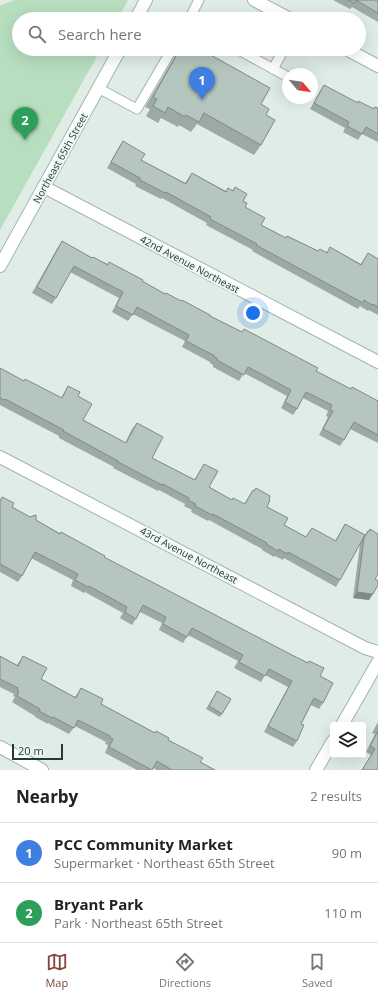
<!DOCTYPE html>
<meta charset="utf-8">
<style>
body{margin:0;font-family:"Open Sans",sans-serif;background:#f6f6f6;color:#222}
.controls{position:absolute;right:12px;bottom:12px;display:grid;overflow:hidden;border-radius:4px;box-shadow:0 4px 16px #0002}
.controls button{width:36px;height:36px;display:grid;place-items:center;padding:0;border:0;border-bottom:1px solid #e0e0e0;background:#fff;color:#222;font:20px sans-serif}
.compass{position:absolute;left:282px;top:68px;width:36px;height:36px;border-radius:50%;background:#fff;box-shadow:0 4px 16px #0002;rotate:119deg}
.scale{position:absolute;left:12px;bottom:10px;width:51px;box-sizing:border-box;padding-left:4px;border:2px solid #203d33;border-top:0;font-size:11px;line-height:14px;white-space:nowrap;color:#203d33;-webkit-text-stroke:3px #f0f8f4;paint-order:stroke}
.you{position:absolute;left:253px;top:313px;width:14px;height:14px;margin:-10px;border:3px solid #fff;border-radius:50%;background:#1a73e8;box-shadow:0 0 0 6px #1a73e833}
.badge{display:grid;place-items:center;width:26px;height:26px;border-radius:50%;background:#834537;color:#fff;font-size:13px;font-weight:700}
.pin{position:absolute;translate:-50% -33px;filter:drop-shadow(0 1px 2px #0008)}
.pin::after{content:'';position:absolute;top:21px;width:14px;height:12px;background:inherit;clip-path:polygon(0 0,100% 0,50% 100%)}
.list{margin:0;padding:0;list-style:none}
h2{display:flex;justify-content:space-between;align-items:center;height:52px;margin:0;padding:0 16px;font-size:17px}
h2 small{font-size:13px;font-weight:400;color:#767676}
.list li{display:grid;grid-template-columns:26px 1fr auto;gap:12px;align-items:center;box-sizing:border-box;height:60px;padding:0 16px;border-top:1px solid #e0e0e0}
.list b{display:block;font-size:15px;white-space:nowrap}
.list p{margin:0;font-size:13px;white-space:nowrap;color:#767676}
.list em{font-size:13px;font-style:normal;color:#767676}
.icon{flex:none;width:22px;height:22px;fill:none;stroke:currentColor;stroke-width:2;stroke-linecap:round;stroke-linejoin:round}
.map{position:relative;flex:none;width:378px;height:770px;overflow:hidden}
.search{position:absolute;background:#fff;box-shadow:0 4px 16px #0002;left:12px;right:12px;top:12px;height:44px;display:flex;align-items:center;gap:10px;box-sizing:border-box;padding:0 14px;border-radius:22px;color:#767676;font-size:15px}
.sheet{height:172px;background:#fff}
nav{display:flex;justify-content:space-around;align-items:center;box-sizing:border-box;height:56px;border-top:1px solid #e0e0e0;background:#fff;font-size:11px;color:#767676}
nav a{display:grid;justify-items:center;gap:2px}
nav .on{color:#834537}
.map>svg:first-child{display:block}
</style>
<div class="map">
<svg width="378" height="770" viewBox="0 0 378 770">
<rect width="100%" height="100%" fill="#e0ece6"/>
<polygon fill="#b7debf" points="14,0 128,0 118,19 19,19 19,49 101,49 0,230 0,6"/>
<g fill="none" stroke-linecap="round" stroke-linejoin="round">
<defs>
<g id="service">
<polyline points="189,19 199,0"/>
<polyline points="237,49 288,77"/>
<polyline points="273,69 284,49"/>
<polyline points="98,88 137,109 172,49"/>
</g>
<g id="minor">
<polyline points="44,187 378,362"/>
<polyline points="0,457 365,648 378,652"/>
<polyline points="342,725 378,662"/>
<polyline points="0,747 42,770"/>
<polyline points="316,770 333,741"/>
</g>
<g id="tertiary">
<polyline points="254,0 290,19"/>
<polyline points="346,49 378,66"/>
</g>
<g id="secondary">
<polyline points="136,19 146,0"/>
<polyline points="0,266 120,49"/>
</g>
</defs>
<use href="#service" stroke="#a3b4ad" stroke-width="11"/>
<use href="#minor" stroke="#a3b4ad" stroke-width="14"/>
<use href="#tertiary" stroke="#a3b4ad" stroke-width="14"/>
<use href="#secondary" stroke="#9eb8ad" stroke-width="14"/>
<use href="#service" stroke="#fff" stroke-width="9"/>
<use href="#minor" stroke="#fff" stroke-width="12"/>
<use href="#tertiary" stroke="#fff" stroke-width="12"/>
<use href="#secondary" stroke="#fff" stroke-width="12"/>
</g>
<g fill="#9caaa3">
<polygon points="333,0 378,0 378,22 352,7 350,9"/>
<polygon points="179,49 200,49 266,115 261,145 254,155 197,124 191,132 179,125 178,127 161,118 158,123 146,116 150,109 145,107"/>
<polygon points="324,85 357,103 374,109 375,107 378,108 378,142 362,134 358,140 343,132 345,128 310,109 320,91"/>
<polygon points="123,141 141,160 185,183 192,173 226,191 228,188 232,191 235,187 243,201 245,207 261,225 286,238 287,236 318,251 320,249 327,252 330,247 361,264 368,253 378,259 378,315 369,310 368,311 360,306 358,309 252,251 253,250 206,225 207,223 162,198 161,199 135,186 136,184 107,168 119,147"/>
<polygon points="62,241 92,258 108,264 142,281 165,294 242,332 244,329 316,371 350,389 378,401 378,443 350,429 344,440 340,446 319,435 328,417 326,416 328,411 303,398 297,409 293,415 281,408 287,396 244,373 239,381 213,367 213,365 210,363 210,362 182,347 185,341 133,314 128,321 112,312 119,298 70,272 56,298 52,304 32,293 58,247"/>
<polygon points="0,368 24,381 61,398 68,386 78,396 83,420 125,443 132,429 137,423 152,458 194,480 204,464 209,487 232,500 244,504 253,490 254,491 256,488 267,507 284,525 306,537 312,528 335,541 345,524 365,535 368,531 369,531 370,529 375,579 369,600 353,598 360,544 340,580 336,587 284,558 283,560 275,556 274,557 262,550 262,549 209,520 208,521 191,512 192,510 184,506 185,504 159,490 158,491 113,468 114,467 59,438 59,436 0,405"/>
<polygon points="2,497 12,507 320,676 323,703 319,709 311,705 301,724 297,741 293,747 264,732 288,687 265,675 261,682 234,668 238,661 188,635 183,643 159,630 162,623 140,612 132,625 120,618 123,613 85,592 84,593 71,586 73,580 31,558 22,576 18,582 0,572 0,500"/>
<polygon points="0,656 17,665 23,656 41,679 75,697 81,688 101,704 155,733 156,731 168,740 200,762 215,770 157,770 153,768 152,770 137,770 105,753 108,745 105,744 106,742 75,726 69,734 48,723 48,724 35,717 35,716 12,702 15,697 13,696 14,694 0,687"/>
<polygon points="217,691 222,714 220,717 206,709"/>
<polygon points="378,722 378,770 362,770 371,755 366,752 375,734 372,733"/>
</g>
<polygon fill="#7f8b85" points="357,592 373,594 369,600 353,598"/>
<g fill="#b5c6be" stroke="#7f8b85">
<polygon points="348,0 378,0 378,13 356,0 354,3"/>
<polygon points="180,49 200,49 270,88 261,104 269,109 266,115 275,120 261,145 204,113 199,122 186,115 185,117 168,107 165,113 153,106 157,99 153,97"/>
<polygon points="324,85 358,103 358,101 374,109 375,107 378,108 378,134 366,127 362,134 347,126 349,122 314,103"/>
<polygon points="123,141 145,154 141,160 186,184 192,173 226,192 228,188 233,191 235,187 247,194 243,201 247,203 245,207 265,218 261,225 286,238 287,236 318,251 320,249 327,253 330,247 361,265 368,253 378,259 378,307 373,304 372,305 364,300 363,303 256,245 257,244 210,219 211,217 166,192 165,193 140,180 140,178 111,162"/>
<polygon points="62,241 92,258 93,257 108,265 109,262 143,280 142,281 165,294 166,293 181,301 182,300 210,315 210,316 242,332 244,329 318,368 316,371 351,389 352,387 378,401 378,435 354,422 344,440 323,429 333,411 330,410 332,405 306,392 297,409 285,402 291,390 248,367 244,375 217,360 218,359 214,357 215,356 186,341 189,335 137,307 133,315 116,306 123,292 74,266 56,298 37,287"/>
<polygon points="0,368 24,381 25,379 62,398 68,386 80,392 78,396 92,404 83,420 126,443 137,423 163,437 152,458 195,480 204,464 218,471 209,487 232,500 233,498 245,504 253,490 254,491 256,488 270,496 269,499 270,500 267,507 288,518 284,525 306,537 312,528 336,541 345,524 365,535 340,580 288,552 287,554 279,549 278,551 266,544 267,543 213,514 212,515 195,506 196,504 188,500 189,498 163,484 162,485 118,462 118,461 63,431 64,430 5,399 4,400 0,398"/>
<polygon points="2,497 14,503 12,507 30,517 36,515 36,520 60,534 61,532 105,556 104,557 292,655 308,663 309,661 324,668 320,676 333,683 323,703 314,698 301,724 304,725 297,741 268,726 292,681 269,669 265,676 239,662 243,655 192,628 187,637 163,624 166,617 143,605 136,619 125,612 127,607 89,586 88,587 75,580 78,574 35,552 22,576 0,564 0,501"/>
<polygon points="370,529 378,534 378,574 375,579 378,581 378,585 373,594 357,592 364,538 368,531 370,531"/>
<polygon points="0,656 18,666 23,656 47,668 41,679 76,698 81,688 103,699 101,704 155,733 156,731 169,738 168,740 203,758 200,762 215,770 172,770 157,761 152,770 109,747 113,739 110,738 110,736 78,720 74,728 53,717 52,718 39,711 40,709 17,696 19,691 17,690 18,688 0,679"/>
<polygon points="217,691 231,699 222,714 209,706"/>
<polygon points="378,731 378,770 362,770 375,749 370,746"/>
</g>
<g text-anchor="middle" stroke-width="4" stroke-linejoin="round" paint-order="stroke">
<g font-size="10" fill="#203d33" stroke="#f0f8f4">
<text transform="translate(60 158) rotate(-61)" y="4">Northeast 65th Street</text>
<text transform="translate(190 264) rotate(28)" y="4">42nd Avenue Northeast</text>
<text transform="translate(189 555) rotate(28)" y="4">43rd Avenue Northeast</text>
</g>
</g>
</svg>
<div class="controls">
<button><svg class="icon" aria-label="layers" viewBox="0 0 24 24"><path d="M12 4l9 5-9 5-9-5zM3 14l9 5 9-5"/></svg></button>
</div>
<svg class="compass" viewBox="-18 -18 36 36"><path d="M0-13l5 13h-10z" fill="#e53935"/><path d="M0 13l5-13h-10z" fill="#767676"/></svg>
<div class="scale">20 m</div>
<div class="you"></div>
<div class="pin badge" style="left:202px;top:100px;background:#3f7fe0">1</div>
<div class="pin badge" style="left:25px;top:140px;background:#2e9e5b">2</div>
<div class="search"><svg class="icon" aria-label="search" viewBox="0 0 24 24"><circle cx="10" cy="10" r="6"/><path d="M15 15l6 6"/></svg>Search here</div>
</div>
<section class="sheet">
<h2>Nearby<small>2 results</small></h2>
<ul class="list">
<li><span class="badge" style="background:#3f7fe0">1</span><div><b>PCC Community Market</b><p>Supermarket · Northeast 65th Street</p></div><em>90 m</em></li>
<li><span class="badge" style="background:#2e9e5b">2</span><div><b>Bryant Park</b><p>Park · Northeast 65th Street</p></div><em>110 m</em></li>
</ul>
</section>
<nav>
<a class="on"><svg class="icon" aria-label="map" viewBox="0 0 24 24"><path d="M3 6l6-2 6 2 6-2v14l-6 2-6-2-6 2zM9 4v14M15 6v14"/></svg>Map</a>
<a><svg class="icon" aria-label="directions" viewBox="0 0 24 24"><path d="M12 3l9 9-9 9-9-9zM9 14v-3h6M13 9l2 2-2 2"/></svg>Directions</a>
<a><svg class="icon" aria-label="saved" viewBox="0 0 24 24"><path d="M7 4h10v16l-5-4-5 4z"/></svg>Saved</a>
</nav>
